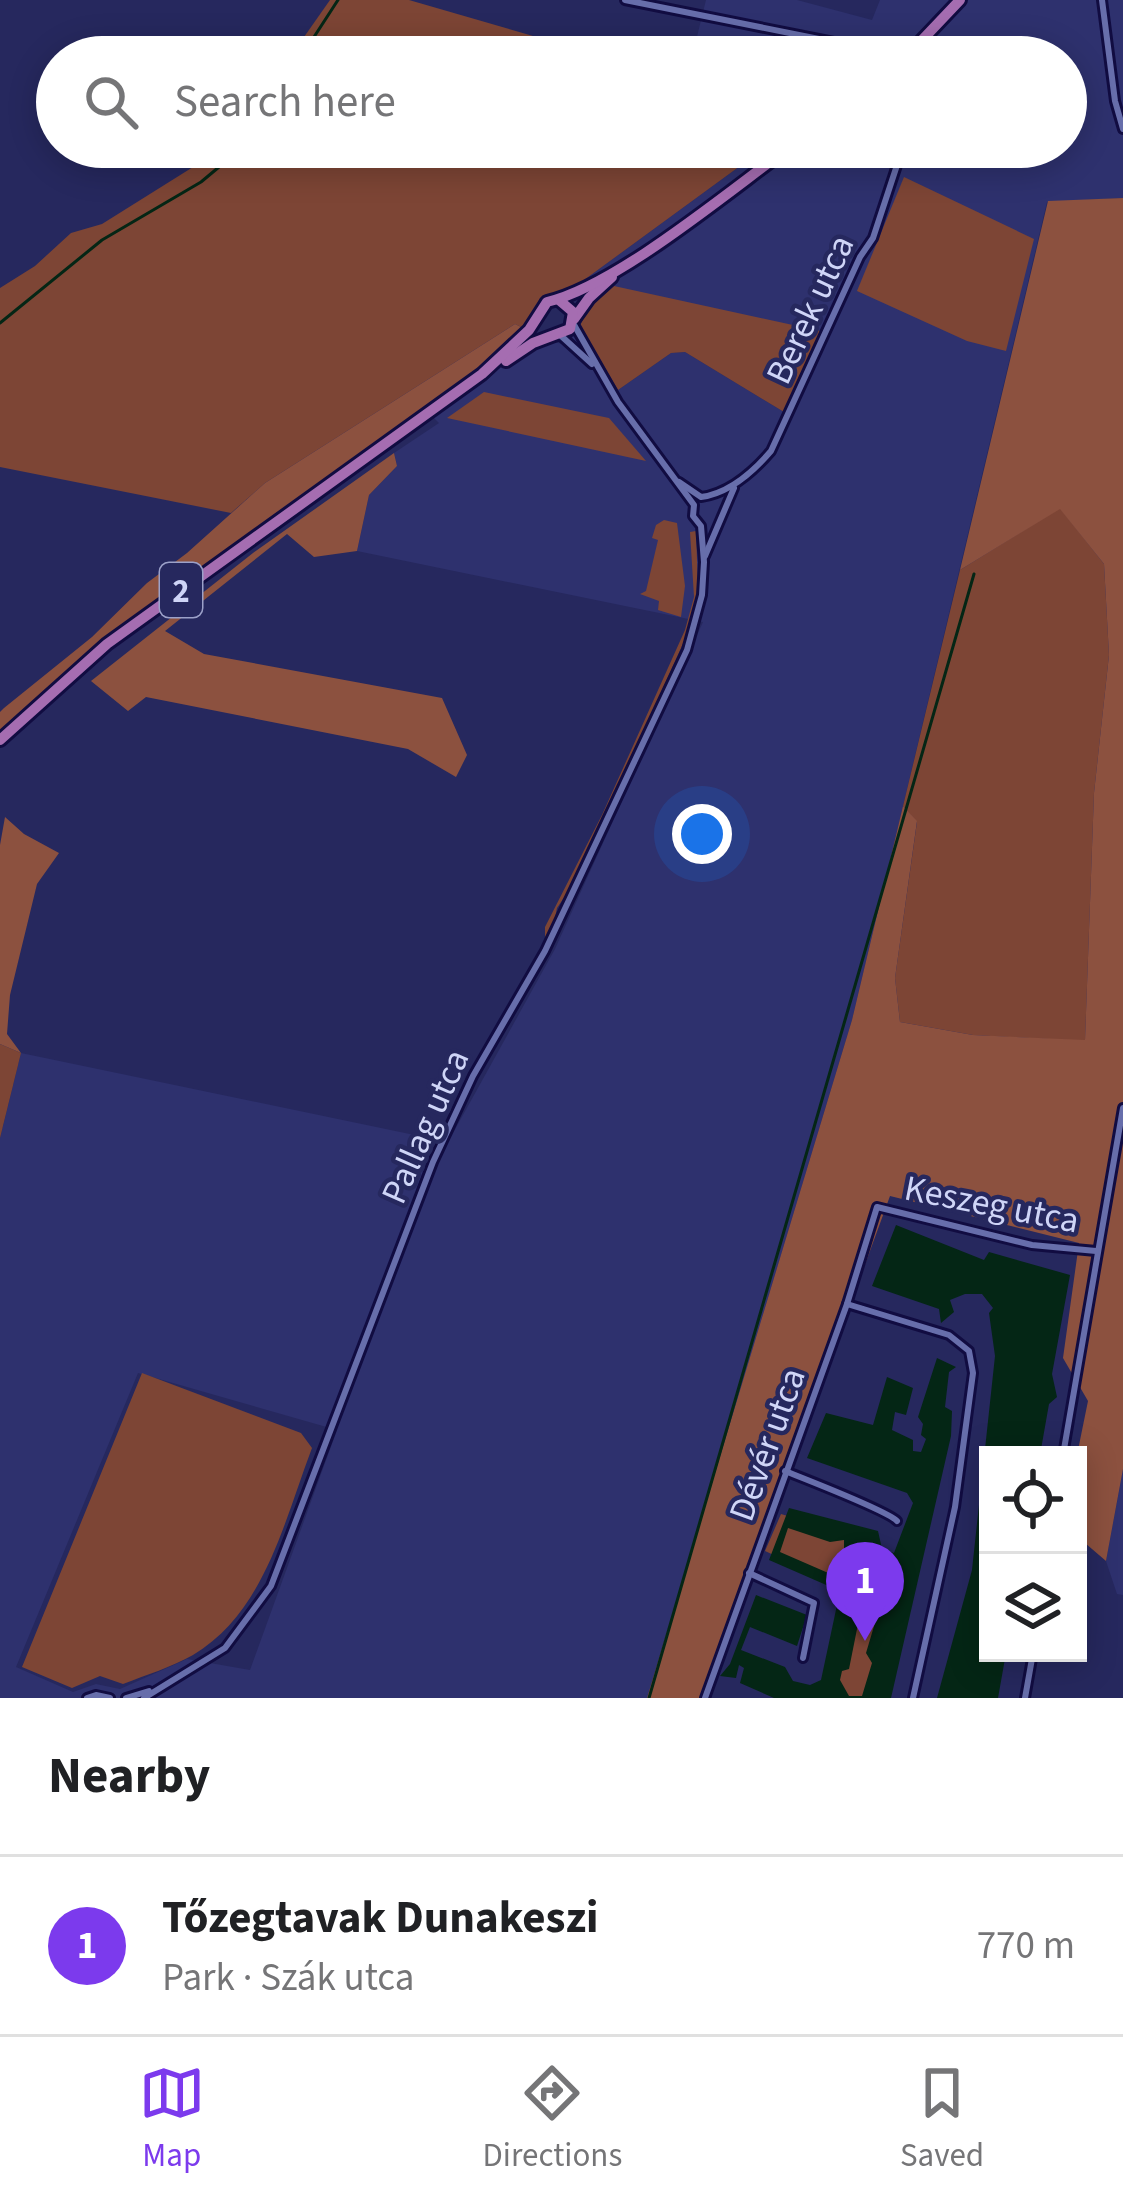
<!DOCTYPE html>
<meta charset="utf-8">
<style>
body{margin:0;font-family:"Source Sans 3",sans-serif;background:#f2f2f2;color:#202124}
.controls{position:absolute;right:36px;bottom:36px;display:grid;overflow:hidden;border-radius:0px;box-shadow:0 6px 30px #0003}
.controls button{width:108px;height:108px;display:grid;place-items:center;padding:0;border:0;border-bottom:3px solid #e0e0e0;background:#fff;color:#202124;font:60px sans-serif}
.you{position:absolute;left:702px;top:834px;width:42px;height:42px;margin:-30px;border:9px solid #fff;border-radius:50%;background:#1a73e8;box-shadow:0 0 0 18px #1a73e833}
.badge{display:grid;place-items:center;width:78px;height:78px;border-radius:50%;background:#7c3aed;color:#fff;font-size:39px;font-weight:700}
.pin{position:absolute;translate:-50% -99px;filter:drop-shadow(0 3px 6px #0008)}
.pin::after{content:'';position:absolute;top:63px;width:42px;height:36px;background:inherit;clip-path:polygon(0 0,100% 0,50% 100%)}
.list{margin:0;padding:0;list-style:none}
h2{display:flex;justify-content:space-between;align-items:center;height:156px;margin:0;padding:0 48px;font-size:51px}
h2 small{font-size:39px;font-weight:400;color:#757577}
.list li{display:grid;grid-template-columns:78px 1fr auto;gap:36px;align-items:center;box-sizing:border-box;height:180px;padding:0 48px;border-top:3px solid #e0e0e0}
.list b{display:block;font-size:45px;white-space:nowrap}
.list p{margin:0;font-size:39px;white-space:nowrap;color:#757577}
.list em{font-size:39px;font-style:normal;color:#757577}
.icon{flex:none;width:66px;height:66px;fill:none;stroke:currentColor;stroke-width:2;stroke-linecap:round;stroke-linejoin:round}
.map{position:relative;flex:none;width:1123px;height:1698px;overflow:hidden}
.search{position:absolute;background:#fff;box-shadow:0 6px 30px #0003;left:36px;right:36px;top:36px;height:132px;display:flex;align-items:center;gap:30px;box-sizing:border-box;padding:0 42px;border-radius:66px;color:#757577;font-size:45px}
.sheet{height:336px;background:#fff}
nav{display:flex;justify-content:space-around;align-items:center;box-sizing:border-box;height:168px;border-top:3px solid #e0e0e0;background:#fff;font-size:33px;color:#757577}
nav a{display:grid;justify-items:center;gap:6px}
nav .on{color:#7c3aed}
.map>svg:first-child{display:block}
</style>
<div class="map">
<svg width="1123" height="1698" viewBox="0 0 1123 1698">
<rect width="100%" height="100%" fill="#26285e"/>
<g fill="#2e316e" fill-rule="evenodd">
<path d="M706,0H797L872,20L880,0H1123V198L1047,202L852,1020L647,1698H0V1138L21,1053L448,1142L555,949L703,622L357,551L369,495L397,466L394,453L439,423L425,409L525,329L544,341L565,344L581,330L618,390L671,353L685,352L784,412L824,333L587,309L569,291L766,147H1066V57H692ZM138,1373L337,1430L250,1670L187,1659L120,1689L96,1684L73,1692L16,1667Z"/>
<polygon points="1123,1469 1123,1595 1117,1594 1106,1561"/>
</g>
<g fill="#7d4535">
<polygon points="330,0 409,0 581,50 567,57 290,57"/>
<polygon points="225,147 766,147 569,291 540,298 525,329 515,324 265,483 231,513 0,467 0,288 35,266 71,233 102,224"/>
<polygon points="904,177 1034,239 1006,351 967,341 857,291"/>
<polygon points="614,286 825,332 784,412 685,352 671,353 618,390 580,326 587,309"/>
<polygon points="484,392 609,418 646,461 447,418"/>
<polygon points="1060,508 1104,564 1109,655 1094,793 1085,1041 973,1035 900,1022 895,978 917,822 903,806 960,570"/>
<polygon points="664,520 677,523 685,586 681,617 658,610 659,601 640,594 646,591 658,540 652,538 656,525"/>
<polygon points="696,531 698,588 690,628 578,877 557,908 553,927 545,939 545,927 602,815 685,630 694,597 690,532"/>
<polygon points="0,1044 21,1053 0,1138"/>
<path d="M142,1373L301,1433L312,1448C284,1521 265,1612 193,1655C172,1667 146,1675 123,1684L100,1676L72,1688L22,1667Z"/>
<polygon points="781,1514 854,1536 901,1572 869,1698 840,1698 834,1688 856,1593 765,1551"/>
</g>
<g fill="#8c513f">
<polygon points="1123,198 1123,1469 1106,1561 1078,1537 1077,1455 1088,1401 1063,1358 1079,1243 890,1196 707,1698 647,1698 852,1020 903,806 917,821 895,978 900,1022 973,1035 1085,1040 1094,793 1109,655 1104,564 1060,509 960,570 1048,201"/>
<polygon points="515,324 525,329 487,362 107,637 0,736 0,712 4,708 92,637 147,583 187,553 265,483"/>
<polygon points="394,453 397,466 369,495 357,551 314,557 287,534 165,631 204,654 442,698 467,755 456,777 408,749 146,697 128,711 91,681 253,553"/>
<polygon points="5,817 24,834 59,853 37,884 10,995 7,1034 21,1053 0,1044 0,845"/>
</g>
<g fill="#042615" fill-rule="evenodd">
<polygon points="896,1225 984,1260 989,1252 1070,1275 1052,1374 1057,1397 1049,1404 1040,1455 988,1455 988,1653 1006,1653 998,1698 937,1698 972,1570 995,1356 989,1313 993,1308 982,1294 965,1294 950,1300 954,1312 941,1323 939,1309 872,1286"/>
<path d="M937,1358L956,1367L949,1372L945,1407L952,1411L951,1436L891,1698H774L740,1683L744,1668L739,1665L736,1678L720,1676L730,1664L756,1595L807,1615L797,1646L750,1627L741,1650L785,1667L793,1681L810,1685L821,1680L840,1591L769,1560L789,1508L878,1531L882,1549L894,1553L913,1503L907,1493L807,1458L826,1413L873,1425L887,1377L913,1388L906,1415L895,1412L892,1430L913,1440V1451L921,1452L926,1439L921,1435L923,1424L918,1417ZM788,1528L830,1542L844,1540V1550L833,1564L854,1574L862,1565H874L883,1575V1596L866,1653L872,1663L862,1696H849L840,1680L842,1671L849,1669L865,1589L780,1552Z"/>
</g>
<g fill="none" stroke-linecap="round" stroke-linejoin="round">
<g stroke="#042615" stroke-width="3">
<polyline points="301,57 338,0"/>
<polyline points="0,323 102,240 201,182 243,147"/>
<polyline points="649,1698 974,574"/>
</g>
<defs>
<g id="street">
<polyline points="625,0 909,57"/>
<polyline points="1102,0 1115,101 1123,129"/>
<polyline points="559,334 592,364"/>
<path d="M679,482L701,497C730,493 753,472 771,451L860,257L873,238L903,147"/>
<polyline points="705,556 734,488"/>
<polyline points="847,1304 949,1335 969,1351 973,1373 955,1507 913,1698"/>
<polyline points="1063,1455 1123,1108"/>
<path d="M785,1471C805,1479 888,1511 897,1521"/>
<polyline points="749,1573 814,1603 803,1658"/>
<polyline points="87,1698 96,1695 110,1698"/>
<polyline points="126,1698 149,1691"/>
<polyline points="144,1698 225,1648 271,1586 433,1162 473,1076 545,951 687,650 702,595 704,562 701,526 693,516 694,505 618,402 573,323"/>
<polyline points="705,1698 847,1304 877,1207 1032,1245 1096,1251"/>
<polyline points="1025,1698 1033,1653"/>
</g>
<g id="primary">
<polyline points="906,57 960,0"/>
<polyline points="574,319 589,298 612,277"/>
<polyline points="506,361 533,343 570,329 573,312 559,300"/>
<path d="M0,740L107,644L482,374L529,330L547,302C616,286 729,191 790,147"/>
</g>
</defs>
<use href="#street" stroke="#110c41" stroke-width="12"/>
<use href="#primary" stroke="#110c41" stroke-width="16"/>
<use href="#street" stroke="#676eab" stroke-width="6"/>
<use href="#primary" stroke="#a56db1" stroke-width="10"/>
</g>
<g text-anchor="middle" stroke-width="9" stroke-linejoin="round" paint-order="stroke">
<rect fill="#26285e" stroke="#9ca1c9" stroke-width="3" x="160" y="563" width="42" height="54" rx="9"/>
<g font-size="33" font-weight="bold" fill="#cfd5f7">
<text x="181" y="602">2</text>
</g>
<g font-size="36" fill="#cfd5f7" stroke="#26285e">
<text transform="translate(809 309) rotate(-65)" y="13">Berek utca</text>
<text transform="translate(424 1126) rotate(-66)" y="13">Pallag utca</text>
<text transform="translate(992 1203) rotate(11)" y="13">Keszeg utca</text>
<text transform="translate(766 1444) rotate(-70)" y="13">Dévér utca</text>
</g>
</g>
</svg>
<div class="controls">
<button><svg class="icon" aria-label="locate" viewBox="0 0 24 24"><circle cx="12" cy="12" r="6"/><path d="M12 2v4M12 18v4M2 12h4M18 12h4"/></svg></button>
<button><svg class="icon" aria-label="layers" viewBox="0 0 24 24"><path d="M12 4l9 5-9 5-9-5zM3 14l9 5 9-5"/></svg></button>
</div>
<div class="you"></div>
<div class="pin badge" style="left:865px;top:1641px">1</div>
<div class="search"><svg class="icon" aria-label="search" viewBox="0 0 24 24"><circle cx="10" cy="10" r="6"/><path d="M15 15l6 6"/></svg>Search here</div>
</div>
<section class="sheet">
<h2>Nearby<small></small></h2>
<ul class="list">
<li><span class="badge">1</span><div><b>Tőzegtavak Dunakeszi</b><p>Park · Szák utca</p></div><em>770 m</em></li>
</ul>
</section>
<nav>
<a class="on"><svg class="icon" aria-label="map" viewBox="0 0 24 24"><path d="M3 6l6-2 6 2 6-2v14l-6 2-6-2-6 2zM9 4v14M15 6v14"/></svg>Map</a>
<a><svg class="icon" aria-label="directions" viewBox="0 0 24 24"><path d="M12 3l9 9-9 9-9-9zM9 14v-3h6M13 9l2 2-2 2"/></svg>Directions</a>
<a><svg class="icon" aria-label="saved" viewBox="0 0 24 24"><path d="M7 4h10v16l-5-4-5 4z"/></svg>Saved</a>
</nav>
